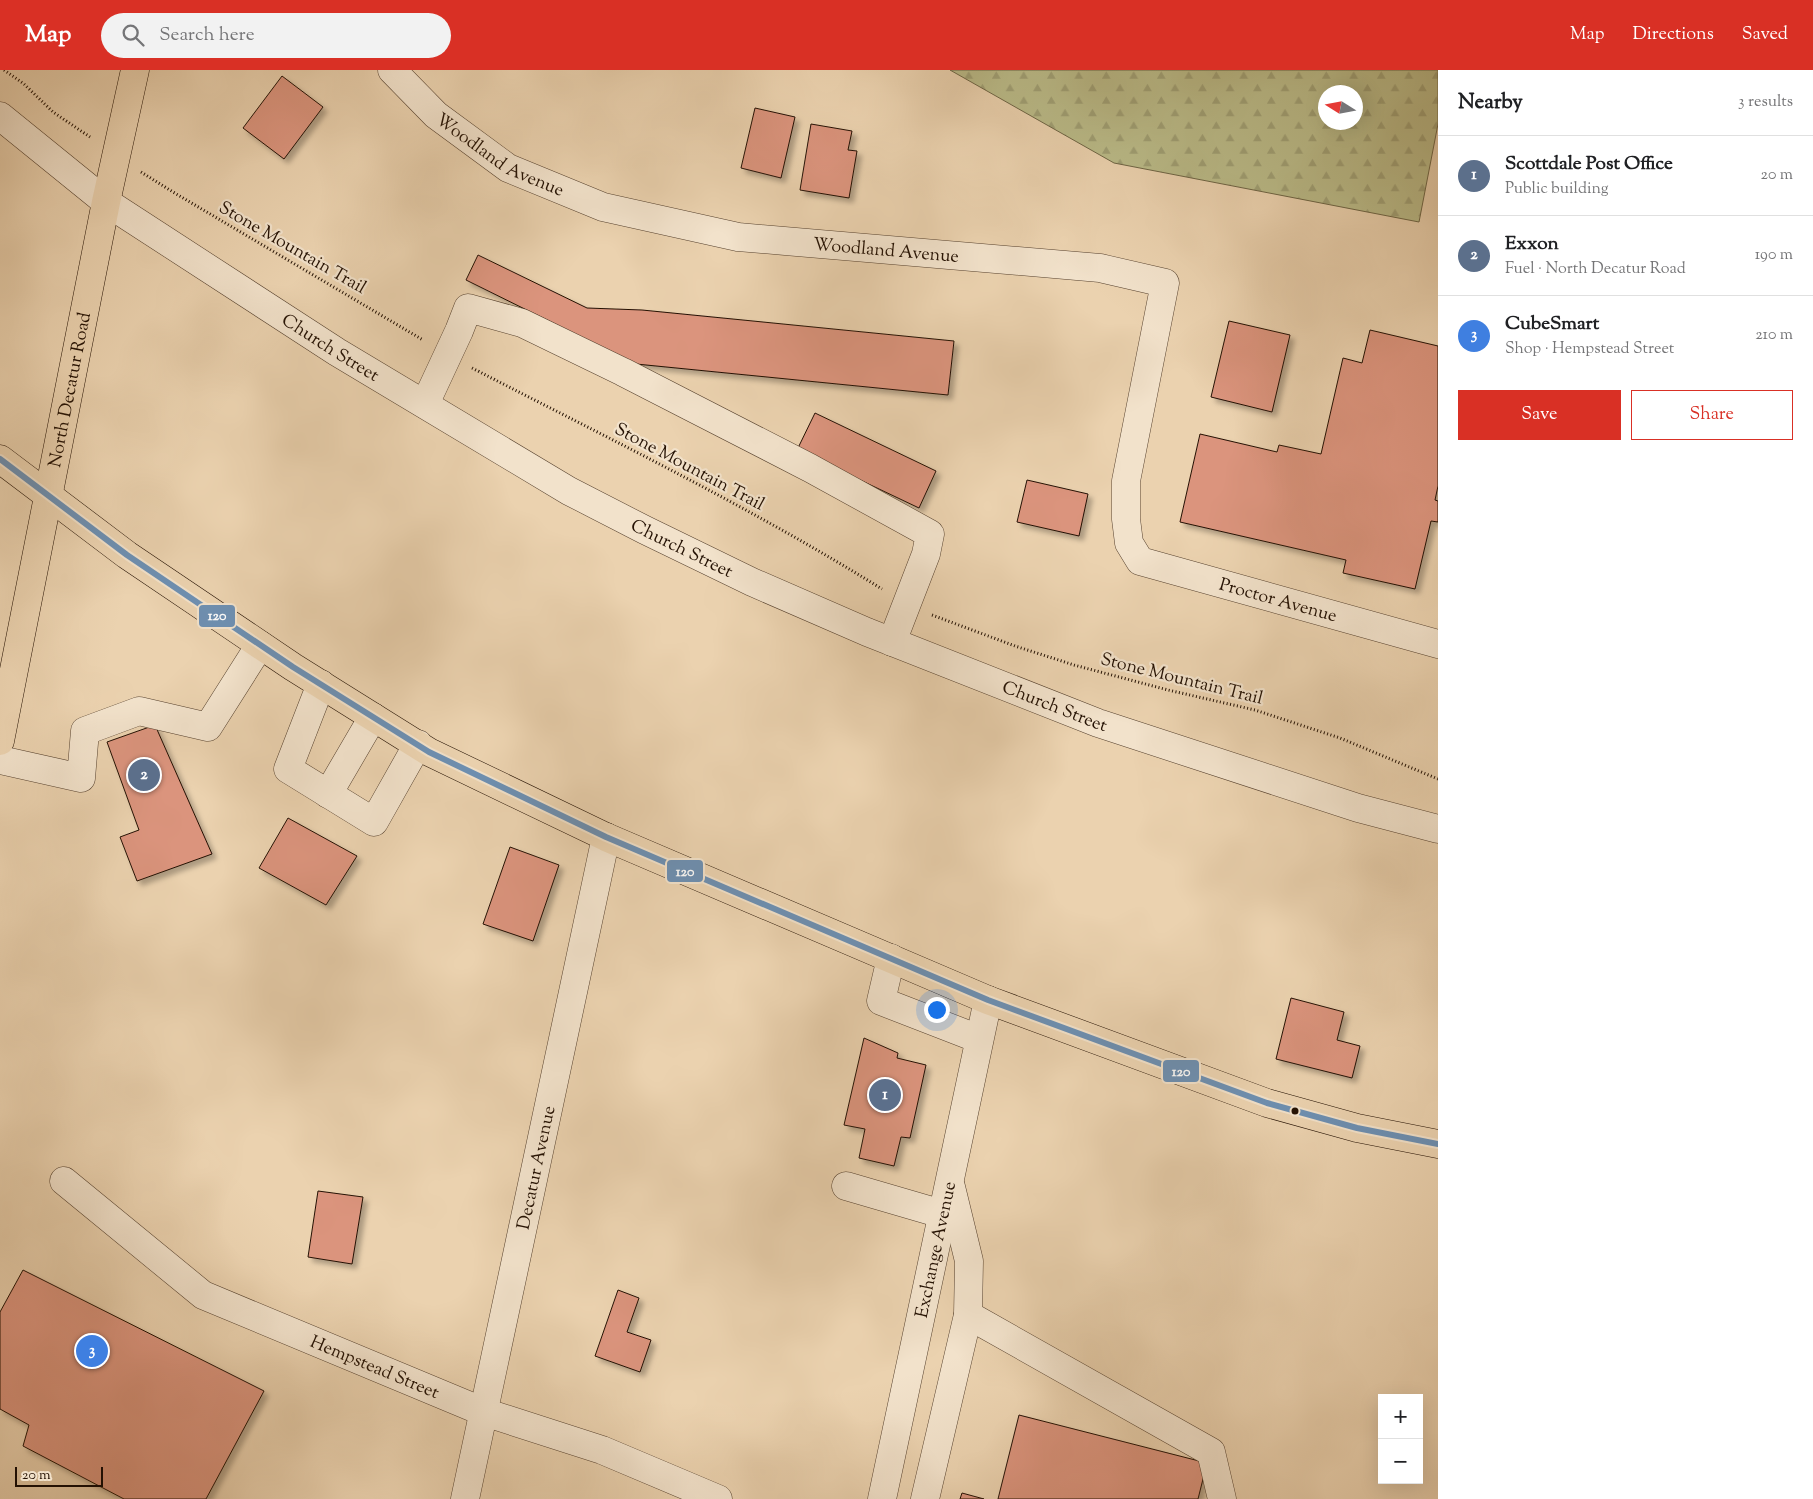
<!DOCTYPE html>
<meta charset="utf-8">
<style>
body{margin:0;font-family:"Sorts Mill Goudy",serif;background:#f2f2f2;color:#202124}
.controls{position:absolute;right:15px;bottom:15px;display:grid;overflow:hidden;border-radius:0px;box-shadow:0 5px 20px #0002}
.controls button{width:45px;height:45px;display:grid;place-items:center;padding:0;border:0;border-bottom:1px solid #e0e0e0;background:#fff;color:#202124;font:25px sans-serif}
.compass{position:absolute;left:1318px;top:15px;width:45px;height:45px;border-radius:50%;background:#fff;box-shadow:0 5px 20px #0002;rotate:281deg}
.scale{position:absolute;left:15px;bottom:12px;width:88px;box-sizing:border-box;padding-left:5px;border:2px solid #241103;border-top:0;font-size:14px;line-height:18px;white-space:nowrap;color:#241103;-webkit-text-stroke:4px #f2e2cb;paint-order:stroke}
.you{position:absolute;left:936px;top:939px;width:18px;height:18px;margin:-12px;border:4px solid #fff;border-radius:50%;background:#1a73e8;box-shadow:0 0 0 8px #1a73e833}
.badge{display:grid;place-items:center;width:32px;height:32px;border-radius:50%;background:#d93025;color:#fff;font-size:16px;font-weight:700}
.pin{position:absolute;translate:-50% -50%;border:2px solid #fff;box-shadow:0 1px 5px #0006}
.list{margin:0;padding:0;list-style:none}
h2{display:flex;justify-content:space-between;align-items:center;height:65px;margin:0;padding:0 20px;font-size:21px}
h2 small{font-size:16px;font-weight:400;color:#757577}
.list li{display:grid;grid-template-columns:32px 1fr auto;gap:15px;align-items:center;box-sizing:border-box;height:80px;padding:0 20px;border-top:1px solid #e0e0e0}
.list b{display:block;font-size:19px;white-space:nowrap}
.list p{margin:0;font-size:16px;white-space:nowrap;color:#757577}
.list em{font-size:16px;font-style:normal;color:#757577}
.actions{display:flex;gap:10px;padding:15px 20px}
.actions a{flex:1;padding:11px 0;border:1px solid #d93025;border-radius:0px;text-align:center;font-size:18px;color:#d93025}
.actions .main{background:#d93025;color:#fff}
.icon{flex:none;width:28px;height:28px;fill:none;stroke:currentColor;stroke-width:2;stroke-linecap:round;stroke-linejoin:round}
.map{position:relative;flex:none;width:1438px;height:1429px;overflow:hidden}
header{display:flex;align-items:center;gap:30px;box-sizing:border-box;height:70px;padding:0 25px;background:#d93025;color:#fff}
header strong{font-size:24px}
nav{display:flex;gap:28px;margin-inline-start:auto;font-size:18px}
.search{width:350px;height:45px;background:#f2f2f2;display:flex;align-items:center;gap:12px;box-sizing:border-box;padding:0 18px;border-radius:28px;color:#757577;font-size:19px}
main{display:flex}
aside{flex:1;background:#fff}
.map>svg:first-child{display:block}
</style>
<header>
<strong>Map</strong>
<div class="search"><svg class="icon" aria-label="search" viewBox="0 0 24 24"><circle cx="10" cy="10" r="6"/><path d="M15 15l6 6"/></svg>Search here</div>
<nav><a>Map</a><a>Directions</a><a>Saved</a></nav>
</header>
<main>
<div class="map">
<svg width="1438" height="1429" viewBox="0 0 1438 1429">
<defs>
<pattern id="forest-firs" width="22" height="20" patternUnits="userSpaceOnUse" patternTransform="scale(1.25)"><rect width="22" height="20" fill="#babb89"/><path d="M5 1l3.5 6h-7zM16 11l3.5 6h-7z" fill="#a0a075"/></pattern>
<filter id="shadow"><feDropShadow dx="4.5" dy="4.5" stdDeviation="2.5" flood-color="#0004"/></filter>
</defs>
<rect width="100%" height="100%" fill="#ebd2af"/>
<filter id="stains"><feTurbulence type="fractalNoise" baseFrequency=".004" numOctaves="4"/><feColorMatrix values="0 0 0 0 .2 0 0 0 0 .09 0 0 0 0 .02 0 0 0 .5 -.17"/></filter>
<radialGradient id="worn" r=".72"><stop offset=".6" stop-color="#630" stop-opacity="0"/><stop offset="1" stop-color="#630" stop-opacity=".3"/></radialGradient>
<path fill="url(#forest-firs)" stroke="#6f6646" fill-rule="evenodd" d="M950,0H1438V54L1419,152L1114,93ZM1326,22H1356V52H1326Z"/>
<g fill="#db947d" stroke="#241103" filter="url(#shadow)">
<polygon points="282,6 323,37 284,89 243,58"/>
<polygon points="755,38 795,47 781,108 741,98"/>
<polygon points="811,54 852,61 848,80 857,81 849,128 800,120"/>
<polygon points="478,185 587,238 642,240 954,271 948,325 636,294 466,210"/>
<polygon points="1229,251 1290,265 1272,342 1211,327"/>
<polygon points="1370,260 1438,276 1438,416 1435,430 1438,431 1438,452 1431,451 1415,519 1343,503 1346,490 1180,452 1200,364 1277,382 1279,375 1321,384 1343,288 1362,293"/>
<polygon points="815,343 936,401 919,438 797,380"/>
<polygon points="1027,410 1088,424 1079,466 1017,452"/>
<polygon points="155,655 212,784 137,811 120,767 139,760 107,672"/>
<polygon points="288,748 357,786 326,835 259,798"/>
<polygon points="510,777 559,795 533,871 483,854"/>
<polygon points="1291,928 1344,942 1337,970 1360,976 1352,1008 1276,989"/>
<polygon points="864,968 898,983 897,988 926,995 910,1068 901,1067 894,1096 859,1088 865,1059 844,1055"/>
<polygon points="318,1121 363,1127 352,1194 308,1187"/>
<polygon points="23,1200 264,1321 206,1429 124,1429 23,1376 29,1355 0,1339 0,1242"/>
<polygon points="618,1220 639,1228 627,1262 651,1270 640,1302 595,1286"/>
<polygon points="1019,1345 1207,1393 1198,1429 998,1429"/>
<polygon points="962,1423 984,1429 960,1429"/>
</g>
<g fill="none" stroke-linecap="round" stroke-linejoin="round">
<defs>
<g id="minor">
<path id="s1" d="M392,0L436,45L508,98L603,137L738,167L1100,198L1165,213L1126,411V449L1129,473L1140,491L1438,574"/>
<path id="s2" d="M0,46L106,132L337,282L569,421L645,460L752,512L867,562L1098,653L1358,738L1438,759"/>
<polyline points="425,334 459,261 468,238 522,253 623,302 810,398 930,464 926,484 892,572"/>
<polyline points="321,614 288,699 374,752 418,674"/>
<polyline points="0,690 81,708 85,661 139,641 208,657 260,575"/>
<polyline points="328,724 373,647"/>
<polyline points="891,888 881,931 979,969"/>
<path id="s3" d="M64,1111L203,1225L484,1342L602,1380L718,1429"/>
<polyline points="846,1116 942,1144"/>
<polyline points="951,1117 969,1191 968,1245 1211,1382 1222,1429"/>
<path id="s4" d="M465,1429L606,767"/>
<path id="s5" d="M882,1429L988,930"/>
<polyline points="925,1429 968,1245"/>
</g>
<g id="major">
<polyline points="0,389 127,485 293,597 429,682 606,767 988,930 1267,1033 1357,1058 1438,1074"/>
<path id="s6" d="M0,671L106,132L135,0"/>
</g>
</defs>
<use href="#minor" stroke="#56412e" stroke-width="29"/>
<use href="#major" stroke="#241103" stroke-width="29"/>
<g stroke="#241103" stroke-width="3" stroke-dasharray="1 2.5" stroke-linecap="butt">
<polyline points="4,0 24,14 53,42 90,67"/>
<polyline points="141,102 173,122 423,270"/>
<path d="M472,298C610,369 750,437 882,519"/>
<polyline points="932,545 1015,576 1074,595 1168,620 1255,640 1340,668 1438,709"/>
</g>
<use href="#minor" stroke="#f2e2cb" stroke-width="28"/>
<use href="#major" stroke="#ebd2af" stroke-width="28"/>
<defs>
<polyline id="bus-1" points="0,389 127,485 293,597 429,682 606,767 988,930 1267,1033 1357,1058 1438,1074"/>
</defs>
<use href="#bus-1" stroke="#f2e2cb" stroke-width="10"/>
<use href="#bus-1" stroke="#6d90b3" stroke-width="6"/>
</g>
<circle fill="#241103" stroke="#f2e2cb" stroke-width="2" cx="1295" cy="1041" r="4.5"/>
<g text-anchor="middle" stroke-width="4.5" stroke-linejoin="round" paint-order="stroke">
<g font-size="18" fill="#241103" stroke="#f2e2cb">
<text dy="6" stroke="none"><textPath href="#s1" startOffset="139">Woodland Avenue</textPath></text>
<text transform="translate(293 177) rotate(30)" y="6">Stone Mountain Trail</text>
<text dy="6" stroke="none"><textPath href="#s1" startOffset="542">Woodland Avenue</textPath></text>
<text dy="6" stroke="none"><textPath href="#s2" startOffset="404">Church Street</textPath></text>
<text dy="6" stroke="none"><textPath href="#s6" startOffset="358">North Decatur Road</textPath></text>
<text transform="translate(690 396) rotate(28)" y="6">Stone Mountain Trail</text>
<text dy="6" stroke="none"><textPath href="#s2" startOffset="809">Church Street</textPath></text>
<text dy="6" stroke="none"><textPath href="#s1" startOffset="1252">Proctor Avenue</textPath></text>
<text transform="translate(1182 608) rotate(14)" y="6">Stone Mountain Trail</text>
<text dy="6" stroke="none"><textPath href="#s2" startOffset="1214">Church Street</textPath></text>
<text dy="6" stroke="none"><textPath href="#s4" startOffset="339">Decatur Avenue</textPath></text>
<text dy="6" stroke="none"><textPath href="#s5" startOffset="255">Exchange Avenue</textPath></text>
<text dy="6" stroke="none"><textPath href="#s3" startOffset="366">Hempstead Street</textPath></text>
</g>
</g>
<g stroke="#f2e2cb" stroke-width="2">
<rect x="198" y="534" width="38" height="24" rx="5" fill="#6d90b3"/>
<rect x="666" y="789" width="38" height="24" rx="5" fill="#6d90b3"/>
<rect x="1162" y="989" width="38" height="24" rx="5" fill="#6d90b3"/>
</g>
<g font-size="14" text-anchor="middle" font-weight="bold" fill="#fff">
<text x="217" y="550">120</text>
<text x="685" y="806">120</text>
<text x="1181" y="1006">120</text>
</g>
<rect width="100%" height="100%" filter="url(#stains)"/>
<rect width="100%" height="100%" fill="url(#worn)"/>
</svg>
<div class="controls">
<button>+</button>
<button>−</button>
</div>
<svg class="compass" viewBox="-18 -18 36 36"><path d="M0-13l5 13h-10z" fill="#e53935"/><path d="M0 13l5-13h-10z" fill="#757577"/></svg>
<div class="scale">20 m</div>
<div class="you"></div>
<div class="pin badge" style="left:885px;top:1025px;background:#5c6f8a">1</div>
<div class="pin badge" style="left:144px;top:705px;background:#5c6f8a">2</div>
<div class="pin badge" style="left:92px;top:1281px;background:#3f7fe0">3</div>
</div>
<aside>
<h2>Nearby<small>3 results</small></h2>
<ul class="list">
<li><span class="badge" style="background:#5c6f8a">1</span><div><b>Scottdale Post Office</b><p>Public building</p></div><em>20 m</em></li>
<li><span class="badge" style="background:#5c6f8a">2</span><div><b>Exxon</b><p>Fuel · North Decatur Road</p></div><em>190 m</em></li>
<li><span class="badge" style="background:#3f7fe0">3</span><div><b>CubeSmart</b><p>Shop · Hempstead Street</p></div><em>210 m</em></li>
</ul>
<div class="actions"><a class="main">Save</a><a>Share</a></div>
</aside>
</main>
